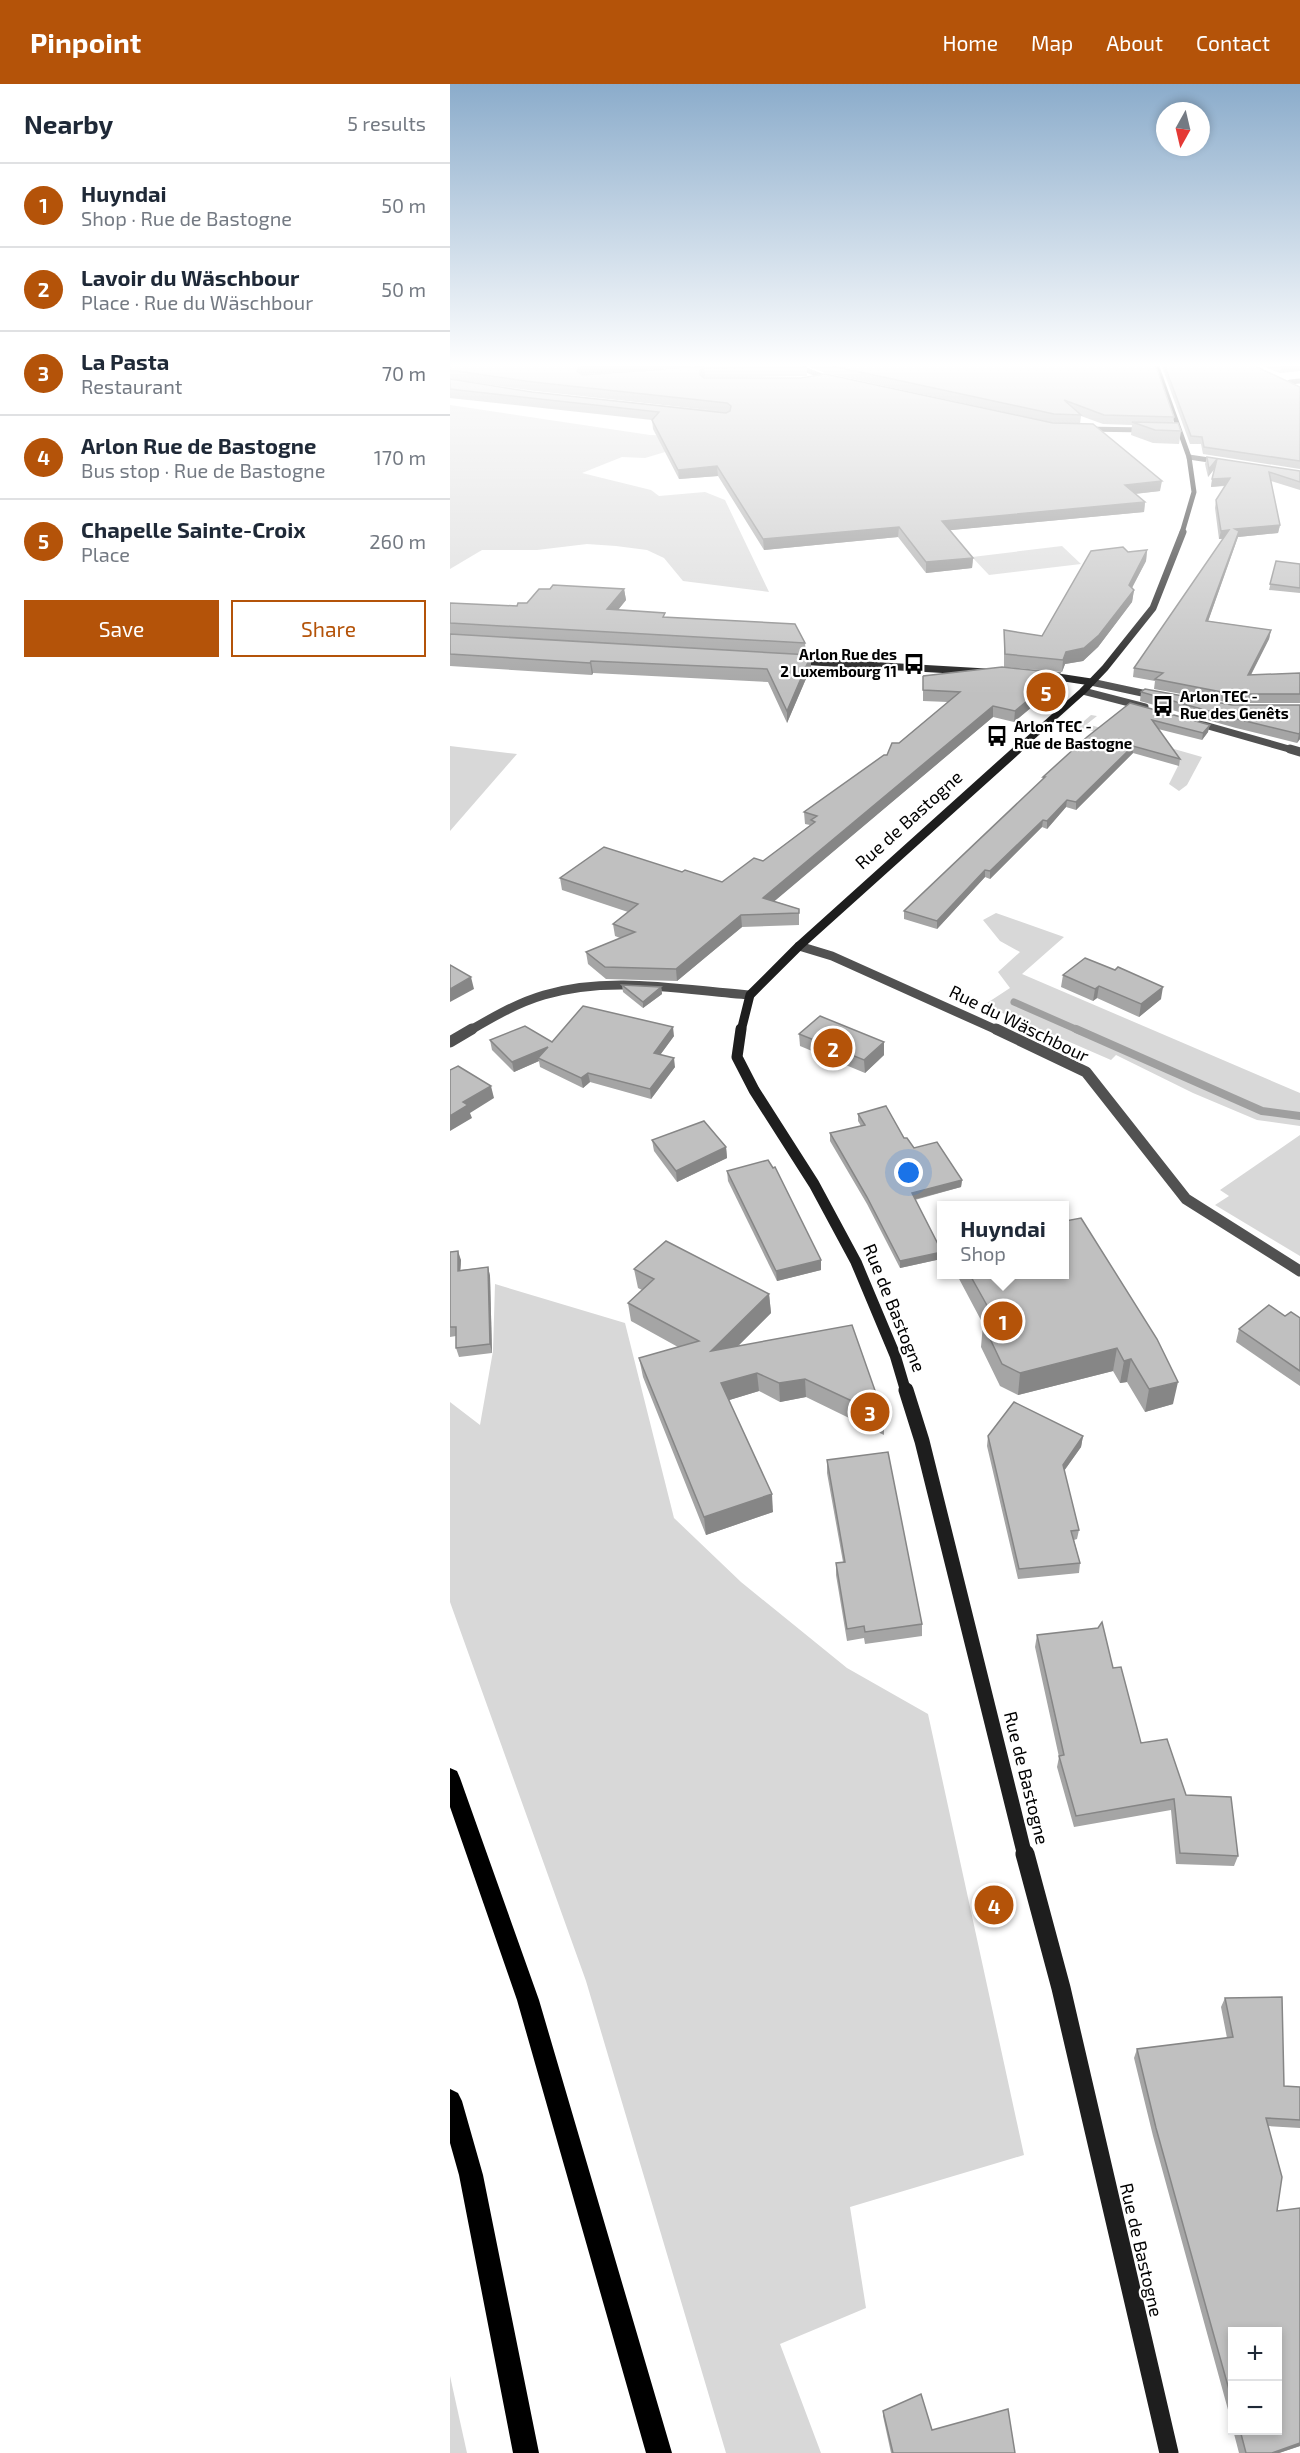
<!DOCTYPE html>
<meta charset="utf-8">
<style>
body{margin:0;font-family:"Exo 2",sans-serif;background:#f6f6f7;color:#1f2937}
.controls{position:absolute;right:18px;bottom:18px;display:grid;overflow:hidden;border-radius:0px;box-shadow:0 3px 9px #0003}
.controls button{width:54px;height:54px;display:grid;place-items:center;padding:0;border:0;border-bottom:2px solid #e0e1e3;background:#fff;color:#1f2937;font:30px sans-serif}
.compass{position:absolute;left:706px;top:18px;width:54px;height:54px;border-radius:50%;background:#fff;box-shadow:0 3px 9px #0003;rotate:188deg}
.you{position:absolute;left:459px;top:1089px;width:21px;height:21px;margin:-15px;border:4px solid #fff;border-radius:50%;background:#1a73e8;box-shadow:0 0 0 9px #1a73e833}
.badge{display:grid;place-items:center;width:39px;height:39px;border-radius:50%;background:#b45309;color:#fff;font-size:20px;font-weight:700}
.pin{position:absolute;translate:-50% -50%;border:3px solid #fff;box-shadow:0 2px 6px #0006}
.popup{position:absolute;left:487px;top:1117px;width:132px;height:78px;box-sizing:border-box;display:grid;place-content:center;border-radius:0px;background:#fff;filter:drop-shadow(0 2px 4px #0005);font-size:20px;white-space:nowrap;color:#747a83}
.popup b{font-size:22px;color:#1f2937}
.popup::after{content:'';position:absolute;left:50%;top:100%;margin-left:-12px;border:12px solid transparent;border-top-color:#fff}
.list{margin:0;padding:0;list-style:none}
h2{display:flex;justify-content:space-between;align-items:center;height:78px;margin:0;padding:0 24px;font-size:26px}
h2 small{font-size:20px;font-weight:400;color:#747a83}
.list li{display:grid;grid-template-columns:39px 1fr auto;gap:18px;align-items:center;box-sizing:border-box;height:84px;padding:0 24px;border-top:2px solid #e0e1e3}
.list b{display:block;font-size:22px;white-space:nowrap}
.list p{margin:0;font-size:20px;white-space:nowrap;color:#747a83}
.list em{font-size:20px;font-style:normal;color:#747a83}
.actions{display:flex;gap:12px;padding:18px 24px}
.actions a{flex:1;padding:14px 0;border:2px solid #b45309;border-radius:0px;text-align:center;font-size:21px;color:#b45309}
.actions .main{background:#b45309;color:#fff}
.map{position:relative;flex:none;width:850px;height:2369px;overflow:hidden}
header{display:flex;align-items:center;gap:36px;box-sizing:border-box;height:84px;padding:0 30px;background:#b45309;color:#fff}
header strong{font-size:28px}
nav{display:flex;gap:33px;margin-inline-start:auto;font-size:21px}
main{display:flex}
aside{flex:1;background:#fff}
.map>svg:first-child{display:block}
</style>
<header>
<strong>Pinpoint</strong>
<nav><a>Home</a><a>Map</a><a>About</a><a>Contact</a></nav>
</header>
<main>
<aside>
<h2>Nearby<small>5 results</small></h2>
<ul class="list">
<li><span class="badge">1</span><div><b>Huyndai</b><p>Shop · Rue de Bastogne</p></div><em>50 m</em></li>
<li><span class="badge">2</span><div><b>Lavoir du Wäschbour</b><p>Place · Rue du Wäschbour</p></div><em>50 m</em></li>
<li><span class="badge">3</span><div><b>La Pasta</b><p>Restaurant</p></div><em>70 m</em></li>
<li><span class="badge">4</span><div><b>Arlon Rue de Bastogne</b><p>Bus stop · Rue de Bastogne</p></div><em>170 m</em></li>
<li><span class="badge">5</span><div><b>Chapelle Sainte-Croix</b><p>Place</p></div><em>260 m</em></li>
</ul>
<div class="actions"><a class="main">Save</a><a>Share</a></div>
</aside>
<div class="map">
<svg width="850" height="2369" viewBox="0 0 850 2369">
<rect width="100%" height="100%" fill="#fff"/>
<g fill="#d8d8d8">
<polygon points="0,321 200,351 228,352 225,365 195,374 172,373 132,389 201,406 209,412 255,408 275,416 319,508 233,497 214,474 197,466 166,462 137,460 87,466 32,466 0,485"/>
<polygon points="612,462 631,480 539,491 522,473"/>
<polygon points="641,631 647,632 637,640 752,673 737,701 729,707 719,700 728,682 719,668 627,643"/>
<polygon points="0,662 67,670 0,747"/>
<polygon points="546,829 614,853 572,890 850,1009 850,1042 807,1036 743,1009 666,971 661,976 534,921 560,904 548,888 570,868 550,857 533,836"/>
<polygon points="850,1051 850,1172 765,1121 779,1112 770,1106"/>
<polygon points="45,1200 175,1239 224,1434 291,1498 397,1584 478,1630 574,2071 400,2123 416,2224 330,2260 371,2369 276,2369 136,1897 0,1518 0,1318 30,1341 43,1267"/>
<polygon points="0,2292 17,2369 0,2369"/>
</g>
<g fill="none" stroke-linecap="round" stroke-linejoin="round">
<polyline stroke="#9f9f9f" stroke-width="7" points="564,918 630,947"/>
<polyline stroke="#9f9f9f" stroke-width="8" points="626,945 812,1027 850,1032"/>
<g stroke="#515151" stroke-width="5">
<polyline points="341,280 382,296"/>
<polyline points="840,298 850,297"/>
<polyline points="634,345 697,346"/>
<polyline points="739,373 772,378"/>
</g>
<g stroke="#515151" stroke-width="7">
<polyline points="641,598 706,612"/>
<polyline points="633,607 695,623"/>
<polyline points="744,638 846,667"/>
</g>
<g stroke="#515151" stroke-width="9">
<polyline points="840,665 850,668"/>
<polyline points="349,862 382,872 549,947"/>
<path d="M19,947C43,933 67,919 94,911C160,891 232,906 300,911"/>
</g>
<g stroke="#515151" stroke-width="11">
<polyline points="546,945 636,988 736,1115 850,1187"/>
<polyline points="0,958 22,945"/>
</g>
<polyline stroke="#1e1e1e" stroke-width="5" points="706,280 739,373 744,408 732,449"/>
<g stroke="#1e1e1e" stroke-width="7">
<polyline points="347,577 536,588"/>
<polyline points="595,591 641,598"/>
<polyline points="566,667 633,607 655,584 703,524 733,448"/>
</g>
<polyline stroke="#1e1e1e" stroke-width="9" points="291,947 300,911 349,862 568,665"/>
<polyline stroke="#1e1e1e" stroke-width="11" points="291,945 287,973 304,1006 364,1100 406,1178 445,1271 456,1308"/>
<polyline stroke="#1e1e1e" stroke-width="15" points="456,1306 472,1357 575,1772"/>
<polyline stroke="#1e1e1e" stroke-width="19" points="575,1770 611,1904 719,2369"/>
<g fill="#000" fill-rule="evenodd">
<polygon points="0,1684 7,1687 10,1694 89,1916 222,2369 196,2369 67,1916 0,1723"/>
<polygon points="0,2005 8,2009 12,2017 33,2091 89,2369 63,2369 9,2091 0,2059"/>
</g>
</g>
<g fill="#a5a5a5">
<polygon points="0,280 281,280 133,290 132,291 285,280 357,283 357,292 254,294 710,407 685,410 695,418 694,428 500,446 523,474 522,484 476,489 448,453 314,466 268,392 229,395 203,345 202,336 9,315 0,314 0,295 82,308 277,328 85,307 0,295"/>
<polygon points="352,280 705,280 724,333 723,339 731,347 729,360 703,359 681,351 682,341 653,340 631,332 630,340 604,339 375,289"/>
<polygon points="711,280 802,280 811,285 850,303 850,385 753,370 751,360 740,360"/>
<polygon points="808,280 850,280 830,289"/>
<polygon points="757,373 850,387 850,406 821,397 830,441 828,449 788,453 758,537 821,546 819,555 801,591 850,589 850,619 781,619 704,605 705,597 683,593 684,584 773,455 769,455 765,424 766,416 775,402 761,403 764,385 758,393 755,380"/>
<polygon points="697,466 696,477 682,504 684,506 682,518 648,563 633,577 615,580 612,588 554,583 554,546 592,552 678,468"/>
<polygon points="826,477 850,480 850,509 819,506"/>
<polygon points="100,505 174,505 176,516 168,526 215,533 355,559 356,570 361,583 337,639 318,598 143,589 142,591 0,582 0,519 67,522 77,519"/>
<polygon points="610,589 609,599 604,613 595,612 564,638 543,633 324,817 349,825 349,841 292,843 227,897 156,895 138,880 136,868 170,854 165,852 163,840 178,828 112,806 110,794 232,788 272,798 313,777 360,741 355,740 354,728 437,671 449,659 498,618 473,617 473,592"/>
<polygon points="691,608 782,621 850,621 850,655 847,659 786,644 690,617"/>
<polygon points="680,619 758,648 752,656 708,645 730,675 729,682 683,669 626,726 616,723 597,745 592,743 540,795 535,793 487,845 454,835 454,827 593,695 593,693"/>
<polygon points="665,886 711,915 689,933 647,914 643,917 611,903 613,891"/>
<polygon points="172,901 211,903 212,910 193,924 173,908"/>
<polygon points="349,950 434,971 415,989 350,962"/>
<polygon points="224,952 210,971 225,983 201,1015 140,998 133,1004 90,983 89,977 64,988 42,966 40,956 102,958"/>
<polygon points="408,1030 454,1054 464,1064 512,1096 511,1103 465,1116 491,1175 450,1184 417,1120 380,1057 380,1049 411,1042 408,1037"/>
<polygon points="202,1056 276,1063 277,1074 227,1098 204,1067"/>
<polygon points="277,1087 371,1176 371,1186 327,1197 278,1097"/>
<polygon points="0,1168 11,1176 10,1186 38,1183 40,1192 42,1269 9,1273 6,1264 6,1252 0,1253"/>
<polygon points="184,1185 319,1210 321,1229 287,1263 434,1332 434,1351 356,1313 330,1318 309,1307 279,1316 323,1428 256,1451 193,1293 189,1274 228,1263 181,1237 178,1219 192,1206 188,1204"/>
<polygon points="507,1191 615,1191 723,1320 695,1328 677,1298 670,1299 663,1287 568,1311 550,1302 531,1263 533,1240"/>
<polygon points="835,1232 850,1234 850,1302 786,1258 789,1245"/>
<polygon points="538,1352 633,1352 631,1363 614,1387 629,1446 627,1455 624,1456 630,1479 629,1489 568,1495 537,1362"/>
<polygon points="377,1376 472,1540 472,1552 415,1560 414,1554 397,1557 386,1491 386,1479 393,1478 377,1389"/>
<polygon points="587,1551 663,1584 691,1659 788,1772 784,1782 726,1780 721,1726 624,1743 607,1683 609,1673 585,1563"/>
<polygon points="775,1914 834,2002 850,2003 850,2044 818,2042 827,2127 850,2124 850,2362 829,2369 789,2369 783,2346 828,2346 783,2247 783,2344 703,2052 684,1974 687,1965 777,1954 771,1923"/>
<polygon points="433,2327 482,2346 565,2369 441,2369 433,2332"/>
</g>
<g fill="#868686">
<polygon points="159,280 281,280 133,290 128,296 127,287 132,281"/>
<polygon points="850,280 850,287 830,289 831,282"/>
<polygon points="254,284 255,293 251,295 250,291 250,286"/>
<polygon points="767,375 766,383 758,393 759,385"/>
<polygon points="267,382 268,392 229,395 228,386"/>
<polygon points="780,394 779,401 761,403 762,395"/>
<polygon points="712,397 710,407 674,411 675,401"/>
<polygon points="695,418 694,428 492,447 492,437"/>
<polygon points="830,441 828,449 788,453 755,546 756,537 785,445"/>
<polygon points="449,443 448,453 314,466 313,455"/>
<polygon points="779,446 778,454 769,455 771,447"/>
<polygon points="697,466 696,477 677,513 679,501"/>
<polygon points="523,474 522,484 476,489 476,478"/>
<polygon points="174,505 176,516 159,537 157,525"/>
<polygon points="684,506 682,518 648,563 633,577 615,580 612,588 613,576 616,568"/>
<polygon points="821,546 819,555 796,600 798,591"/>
<polygon points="361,571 361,583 337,639 337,627"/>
<polygon points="141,577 143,589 142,591 140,579"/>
<polygon points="610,589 609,599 604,613 605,602"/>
<polygon points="596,601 595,612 564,638 565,627"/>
<polygon points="543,622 543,633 314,826 313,814"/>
<polygon points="760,641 758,648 752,656 753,649"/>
<polygon points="850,648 850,655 847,659 849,650"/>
<polygon points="683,662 683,669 626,726 626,718"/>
<polygon points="617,716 616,723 597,745 597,737"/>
<polygon points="593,736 592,743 540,795 540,787"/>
<polygon points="535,786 535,793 487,845 487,837"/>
<polygon points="291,831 292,843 227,897 226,885"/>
<polygon points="21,893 24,905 0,918 0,905"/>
<polygon points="649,902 647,914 643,917 645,905"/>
<polygon points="211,903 212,910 193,924 193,918"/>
<polygon points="713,903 711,915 689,933 691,920"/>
<polygon points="223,943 224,952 205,978 204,969"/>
<polygon points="434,958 434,971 415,989 414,976"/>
<polygon points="98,963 88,974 89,977 64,988 62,978"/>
<polygon points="224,974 225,983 201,1015 200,1005"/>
<polygon points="138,989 140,998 133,1004 131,994"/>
<polygon points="41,1002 44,1014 20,1029 22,1034 0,1047 0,1032 13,1018"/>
<polygon points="276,1063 277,1074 227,1098 226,1087"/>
<polygon points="512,1096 511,1103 462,1116 462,1109"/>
<polygon points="8,1167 11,1176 10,1195 8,1187"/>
<polygon points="492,1168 491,1175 450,1184 450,1177"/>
<polygon points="371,1176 371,1186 327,1197 326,1187"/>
<polygon points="38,1183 40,1192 42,1269 40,1260"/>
<polygon points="319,1210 321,1229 264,1286 261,1267"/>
<polygon points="667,1264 663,1287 568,1311 570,1289"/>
<polygon points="681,1275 677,1298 670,1299 674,1277"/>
<polygon points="307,1289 309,1307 273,1318 271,1299"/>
<polygon points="355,1295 356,1313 330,1318 329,1299"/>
<polygon points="728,1298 723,1320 695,1328 699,1305"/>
<polygon points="633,1352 631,1363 611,1391 613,1381"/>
<polygon points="322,1410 323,1428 256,1451 254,1433"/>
<polygon points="850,2359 850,2362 829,2369 822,2369"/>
</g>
<g fill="#c0c0c0" stroke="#868686" stroke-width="1.5">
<polygon points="0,280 159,280 132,281 127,287 132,291 285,280 348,280 357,283 254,284 250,286 250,291 254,294 351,294 375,290 603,339 643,340 712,397 675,401 695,418 492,437 523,474 476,478 449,443 313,455 267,382 228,386 202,336 209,328 8,306 0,305 0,295 82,308 276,329 280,327 281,322 277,319 83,298 0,286"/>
<polygon points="373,280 705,280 724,333 654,331 614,316 631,331 604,330"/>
<polygon points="714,280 802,280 811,285 850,303 850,377 754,363 752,353 741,352"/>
<polygon points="825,280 850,280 831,282"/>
<polygon points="682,338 728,339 731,347 705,346"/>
<polygon points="757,373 850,387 850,398 819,388 830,441 785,445 789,447 756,537 821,546 798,591 850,589 850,610 782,610 705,595 713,589 684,584 779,446 771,447 766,416 780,394 762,395 767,375 759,385"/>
<polygon points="673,463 678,468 697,466 679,501 684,506 649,551 634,564 616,568 613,576 555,570 554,546 592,552 641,467"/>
<polygon points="826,477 850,480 850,504 820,500"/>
<polygon points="103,501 174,505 157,525 215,529 213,533 345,540 355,559 0,539 0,519 67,522 68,519 77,519 89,505 100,505"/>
<polygon points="0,550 361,571 337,627 317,585 141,577 140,579 0,570"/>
<polygon points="552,583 610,589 605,602 596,601 565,627 543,622 313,814 349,825 349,829 291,831 226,885 155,883 136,868 185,848 163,840 188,820 110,794 154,763 232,788 235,786 272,798 304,774 313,777 365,738 361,736 367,732 354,728 434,671 437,671 442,659 449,659 510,608 473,606 473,592"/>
<polygon points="695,605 782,621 850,621 850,648 849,650 787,635 691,608"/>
<polygon points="680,619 760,641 753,649 702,636 730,675 683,662 626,718 617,716 597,737 593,736 540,787 535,786 487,837 454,827 595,693 593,693 637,653"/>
<polygon points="635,874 665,886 668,883 713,903 691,920 649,902 645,905 613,891"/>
<polygon points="0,881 21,893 0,905"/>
<polygon points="172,901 211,903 193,918"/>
<polygon points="133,922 223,943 204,969 224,974 200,1005 138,989 131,994 88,974 98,963 62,978 40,956 75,942 102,958"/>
<polygon points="370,932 434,958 414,976 349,950"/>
<polygon points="8,982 41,1002 13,1018 18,1021 0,1032 0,986"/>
<polygon points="436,1022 454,1054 457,1054 464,1064 487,1058 512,1096 462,1109 492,1168 450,1177 417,1113 380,1049 415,1041 408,1030"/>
<polygon points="254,1037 276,1063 226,1087 202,1056"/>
<polygon points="318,1076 323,1084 325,1083 371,1176 326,1187 277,1087"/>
<polygon points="631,1134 707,1255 728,1298 699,1305 681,1275 674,1277 667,1264 570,1289 552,1280 533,1240 539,1225 520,1191 615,1191 615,1137"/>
<polygon points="216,1157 319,1210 261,1267 402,1241 434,1332 355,1295 329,1299 307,1289 271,1299 322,1410 254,1433 189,1274 249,1257 178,1219 204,1195 184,1185"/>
<polygon points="8,1167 8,1187 38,1183 40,1260 6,1264 6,1243 0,1243 0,1168"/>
<polygon points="819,1221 835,1232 841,1228 850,1234 850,1287 789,1245"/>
<polygon points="564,1318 633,1352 613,1381 629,1446 621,1447 630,1479 569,1485 538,1352"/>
<polygon points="438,1368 472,1540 415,1548 414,1542 397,1545 386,1479 395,1478 377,1376"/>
<polygon points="652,1538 663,1584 671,1583 691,1659 717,1655 736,1711 781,1713 788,1772 730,1769 724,1715 626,1732 609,1672 614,1671 587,1551 648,1544"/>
<polygon points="832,1913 834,2002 850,2003 850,2036 816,2034 832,2093 827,2127 850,2124 850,2359 822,2369 796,2369 790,2346 828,2346 828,2247 783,2247 783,2320 706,2044 687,1965 783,1953 775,1914"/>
<polygon points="471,2310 482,2346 558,2325 565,2369 443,2369 433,2327"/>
</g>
<linearGradient id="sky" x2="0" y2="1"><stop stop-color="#8baccb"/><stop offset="0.46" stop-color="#fff"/><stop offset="1" stop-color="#fff" stop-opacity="0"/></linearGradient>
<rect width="850" height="611" fill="url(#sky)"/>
<defs>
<symbol id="bus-bare" viewBox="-9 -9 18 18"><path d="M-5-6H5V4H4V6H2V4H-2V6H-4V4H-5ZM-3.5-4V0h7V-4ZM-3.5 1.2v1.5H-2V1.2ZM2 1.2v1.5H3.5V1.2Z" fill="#000" stroke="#fff" stroke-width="2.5" paint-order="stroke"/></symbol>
</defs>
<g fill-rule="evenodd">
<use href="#bus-bare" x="449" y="565" width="30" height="30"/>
<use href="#bus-bare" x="698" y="607" width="30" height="30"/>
<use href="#bus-bare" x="532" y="637" width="30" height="30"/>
</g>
<g text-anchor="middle" stroke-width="4.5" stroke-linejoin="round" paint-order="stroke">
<g font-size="15" font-weight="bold" fill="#000" stroke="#fff" text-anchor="start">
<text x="447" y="576" text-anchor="end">Arlon Rue des<tspan x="447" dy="17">2 Luxembourg 11</tspan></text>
<text x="730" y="618">Arlon TEC -<tspan x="730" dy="17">Rue des Genêts</tspan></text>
<text x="564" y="648">Arlon TEC -<tspan x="564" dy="17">Rue de Bastogne</tspan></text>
</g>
<g font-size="18" fill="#000" stroke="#fff">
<text transform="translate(459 736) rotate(-42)" y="6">Rue de Bastogne</text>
<text transform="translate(569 940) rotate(26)" y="6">Rue du Wäschbour</text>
<text transform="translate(444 1224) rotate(68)" y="6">Rue de Bastogne</text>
<text transform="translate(576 1694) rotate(76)" y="6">Rue de Bastogne</text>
<text transform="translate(691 2166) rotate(77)" y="6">Rue de Bastogne</text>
</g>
</g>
</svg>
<div class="controls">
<button>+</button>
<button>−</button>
</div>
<svg class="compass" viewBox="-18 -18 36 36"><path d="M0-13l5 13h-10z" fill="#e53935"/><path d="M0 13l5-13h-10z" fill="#747a83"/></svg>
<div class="you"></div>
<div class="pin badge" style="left:553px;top:1237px">1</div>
<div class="popup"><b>Huyndai</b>Shop</div>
<div class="pin badge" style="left:383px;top:964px">2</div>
<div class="pin badge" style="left:420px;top:1328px">3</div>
<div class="pin badge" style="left:544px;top:1821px">4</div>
<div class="pin badge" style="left:596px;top:608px">5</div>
</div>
</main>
